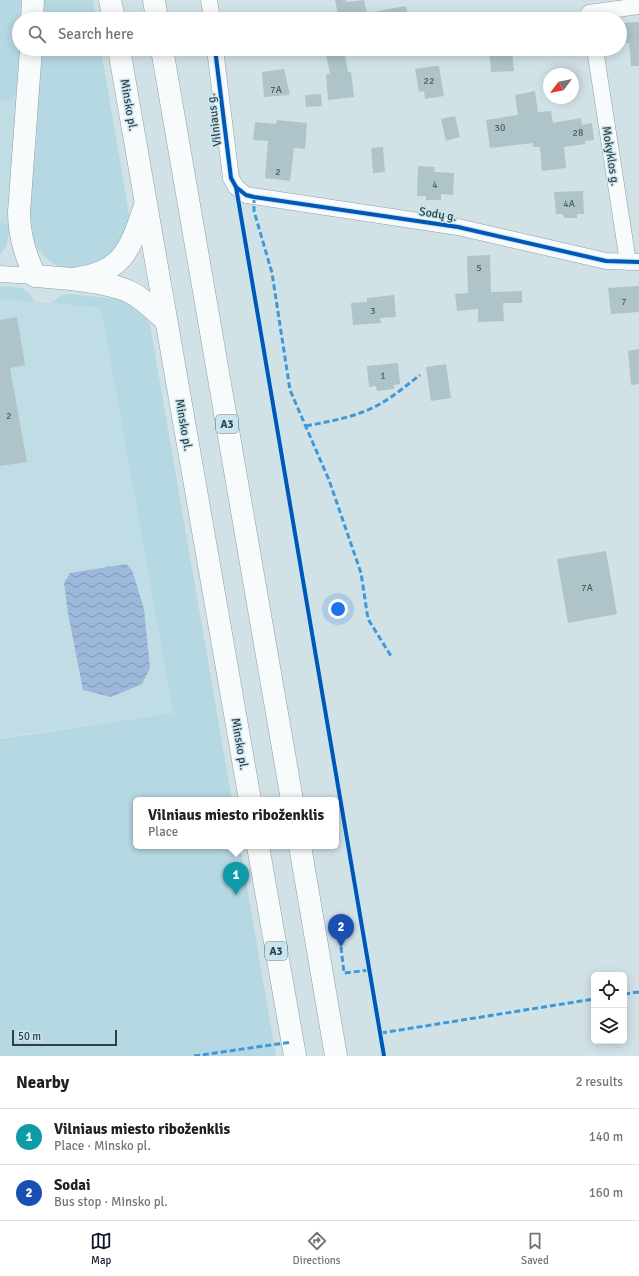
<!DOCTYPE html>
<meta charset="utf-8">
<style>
body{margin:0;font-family:Signika,sans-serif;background:#f2f2f2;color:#202124}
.controls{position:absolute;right:12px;bottom:12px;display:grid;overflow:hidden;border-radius:6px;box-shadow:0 2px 10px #0003}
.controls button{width:36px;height:36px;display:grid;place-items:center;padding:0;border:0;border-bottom:1px solid #e0e0e0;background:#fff;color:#202124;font:20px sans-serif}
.compass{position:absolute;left:543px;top:68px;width:36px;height:36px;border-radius:50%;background:#fff;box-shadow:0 2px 10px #0003;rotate:238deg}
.scale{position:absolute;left:12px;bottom:10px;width:105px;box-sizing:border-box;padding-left:4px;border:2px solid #323e42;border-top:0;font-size:11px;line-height:14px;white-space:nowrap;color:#323e42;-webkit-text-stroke:3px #c8e6f0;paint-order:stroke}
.you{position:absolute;left:338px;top:609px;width:14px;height:14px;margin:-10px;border:3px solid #fff;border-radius:50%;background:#1a73e8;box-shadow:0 0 0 6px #1a73e833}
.badge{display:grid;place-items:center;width:26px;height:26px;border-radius:50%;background:#111827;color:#fff;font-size:13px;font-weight:700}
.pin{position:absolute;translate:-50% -33px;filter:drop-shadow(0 1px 2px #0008)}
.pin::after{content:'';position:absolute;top:21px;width:14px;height:12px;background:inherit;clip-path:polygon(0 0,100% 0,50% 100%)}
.popup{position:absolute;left:133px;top:797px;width:206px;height:52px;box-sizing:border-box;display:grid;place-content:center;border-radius:6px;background:#fff;filter:drop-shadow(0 1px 3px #0005);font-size:13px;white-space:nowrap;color:#757577}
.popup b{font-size:15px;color:#202124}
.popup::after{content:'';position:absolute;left:50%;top:100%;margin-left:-8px;border:8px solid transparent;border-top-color:#fff}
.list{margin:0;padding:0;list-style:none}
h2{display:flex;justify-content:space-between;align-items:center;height:52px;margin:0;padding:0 16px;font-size:17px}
h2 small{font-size:13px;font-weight:400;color:#757577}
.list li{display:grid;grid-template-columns:26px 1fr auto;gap:12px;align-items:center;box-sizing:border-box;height:56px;padding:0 16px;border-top:1px solid #e0e0e0}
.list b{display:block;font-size:15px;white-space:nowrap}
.list p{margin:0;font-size:13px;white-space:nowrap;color:#757577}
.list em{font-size:13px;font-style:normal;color:#757577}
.icon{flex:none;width:22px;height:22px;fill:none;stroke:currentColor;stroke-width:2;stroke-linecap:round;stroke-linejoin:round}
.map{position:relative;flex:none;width:639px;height:1056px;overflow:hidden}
.search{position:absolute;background:#fff;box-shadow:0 2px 10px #0003;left:12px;right:12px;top:12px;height:44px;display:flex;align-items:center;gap:10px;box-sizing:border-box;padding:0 14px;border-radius:22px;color:#757577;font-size:15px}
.sheet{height:164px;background:#fff}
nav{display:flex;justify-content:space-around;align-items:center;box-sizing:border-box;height:56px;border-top:1px solid #e0e0e0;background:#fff;font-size:11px;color:#757577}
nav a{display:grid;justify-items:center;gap:2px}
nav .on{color:#111827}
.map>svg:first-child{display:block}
</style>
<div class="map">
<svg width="639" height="1056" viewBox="0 0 639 1056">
<defs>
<pattern id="water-waves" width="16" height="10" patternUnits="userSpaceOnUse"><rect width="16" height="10" fill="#9db8da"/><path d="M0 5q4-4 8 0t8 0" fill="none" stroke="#8197b2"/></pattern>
</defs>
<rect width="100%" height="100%" fill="#d1e2e7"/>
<g fill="#c0dde6">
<polygon points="18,92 11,225 0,224 0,101 4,102"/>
<polygon points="0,299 101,308 173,713 0,738"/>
</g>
<g fill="#b6d8e3">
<path d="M0,0H21L19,49H21L18,92C12,98 9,102 0,101Z"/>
<polygon points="42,0 93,0 96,19 42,19"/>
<polygon points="41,49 101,49 129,214 127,231 119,249 94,269 62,270 46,258 36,247 31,236 28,213 36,145"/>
<polygon points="0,224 11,225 6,247 0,255"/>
<path d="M0,286C16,287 28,285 34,302L0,299Z"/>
<polygon points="69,294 127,300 144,315 150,325 232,800 136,800 136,846 240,846 276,1056 0,1056 0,739 173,713 101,308 51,303 62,295"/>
</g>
<polygon fill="url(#water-waves)" points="126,564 132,570 144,609 150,668 142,684 111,697 83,690 68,613 64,583 70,573"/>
<g fill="#aec4c8">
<polygon points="335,0 346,0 346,2 364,0 367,13 406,6 408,19 366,19 366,15 339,19"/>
<polygon points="639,22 639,66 631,66 629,43 626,43 624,23"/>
<polygon points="325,49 344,49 348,72 351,72 354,97 328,100 326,74 330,74"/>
<polygon points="489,49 512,49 514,71 491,72"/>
<polygon points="434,66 439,66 444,96 425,99 424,91 419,92 415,69"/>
<polygon points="284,69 290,95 264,97 262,72"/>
<polygon points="535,91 538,112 551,111 553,123 581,118 582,125 592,123 594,140 585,141 585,144 564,147 566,168 542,171 540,147 533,147 533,143 490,148 486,120 518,115 515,95"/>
<polygon points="321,94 322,106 306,107 305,95"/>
<polygon points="455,116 460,137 446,141 441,119"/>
<polygon points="277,120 307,123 305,149 294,148 290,181 265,178 268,141 253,140 255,122 276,124"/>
<polygon points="383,147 385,172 373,173 371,148"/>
<polygon points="418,166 435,167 434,172 454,173 453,195 441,194 441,200 426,200 426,196 417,196"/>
<polygon points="583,191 584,214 577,214 577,218 564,218 563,214 556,214 554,192"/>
<polygon points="490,255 491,292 522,291 522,303 503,303 504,321 478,322 478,309 457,311 455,294 468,293 467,256"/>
<polygon points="639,286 639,312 611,314 608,288"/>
<polygon points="394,295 396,317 380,318 381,323 353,325 351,303 367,302 367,298"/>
<polygon points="17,317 25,365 10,368 27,462 0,466 0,320"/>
<polygon points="639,349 639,384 631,385 628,351"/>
<polygon points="398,363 400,384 394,385 394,389 377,391 376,386 369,387 367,366"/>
<polygon points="446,364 451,398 431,401 426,367"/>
<polygon points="606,551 617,614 568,623 557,559"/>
</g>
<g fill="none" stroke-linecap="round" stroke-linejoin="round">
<defs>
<g id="minor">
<polyline points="209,0 212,19"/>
<polyline points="589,13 639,6"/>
<polyline points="215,49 231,178 236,187 246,195 458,227 606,261 639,262"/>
<polyline points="595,49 628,262"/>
<polyline points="0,274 35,276"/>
</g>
<g id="trunk">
<polyline points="110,0 114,19"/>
<polyline points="154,0 157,19"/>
<polyline points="32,19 33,0"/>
<path d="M31,49L19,212C19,235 25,255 35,276C61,278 107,281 130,292C144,299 154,310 166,321"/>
<polyline points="119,49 250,800"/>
<polyline points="162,49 292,800"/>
<path d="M78,278C125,272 131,245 145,206"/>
<polyline points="258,846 295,1056"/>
<polyline points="300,846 336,1056"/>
</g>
</defs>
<use href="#minor" stroke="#919da2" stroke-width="17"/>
<use href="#trunk" stroke="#919da2" stroke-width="23"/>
<use href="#minor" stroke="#f8fbfb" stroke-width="16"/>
<use href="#trunk" stroke="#f8fbfb" stroke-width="22"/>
<g stroke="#3d99da" stroke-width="3" stroke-dasharray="6 3" stroke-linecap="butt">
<polyline points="254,197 254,211 272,273 290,390 329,480 361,573 368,619 391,656"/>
<path d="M306,426C331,421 357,417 380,404C394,396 407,385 420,375"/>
<polyline points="341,947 344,973 370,970"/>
<polyline points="624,994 639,992"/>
<polyline points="381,1033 594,999"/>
<polyline points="194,1056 292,1042"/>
</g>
<defs>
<g id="cycleway">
<polyline points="215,49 231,178 236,187 384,1056"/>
<polyline points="236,187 246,195 254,197 458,227 606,261 639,262"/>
</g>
</defs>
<use href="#cycleway" stroke="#c8e6f0" stroke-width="6"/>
<use href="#cycleway" stroke="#0057b8" stroke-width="4"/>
</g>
<g text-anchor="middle" stroke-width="3" stroke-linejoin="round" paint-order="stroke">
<g font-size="10" fill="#516064">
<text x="429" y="84">22</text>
<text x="276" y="93">7A</text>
<text x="500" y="131">30</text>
<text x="578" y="136">28</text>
<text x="278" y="175">2</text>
<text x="435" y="188">4</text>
<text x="569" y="207">4A</text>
<text x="479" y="271">5</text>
<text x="624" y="305">7</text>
<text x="373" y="314">3</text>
<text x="383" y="379">1</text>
<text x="9" y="419">2</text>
<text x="587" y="591">7A</text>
</g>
<g fill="#c8e6f0" stroke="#5f7076" stroke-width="1">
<rect x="216" y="415" width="22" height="18" rx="3"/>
<rect x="265" y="942" width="22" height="18" rx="3"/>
</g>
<g font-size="11" font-weight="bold" fill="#323e42">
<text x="227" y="428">A3</text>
<text x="276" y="955">A3</text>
</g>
<g font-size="12" fill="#323e42" stroke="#c8e6f0">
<text transform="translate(129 105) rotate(80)" y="4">Minsko pl.</text>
<text transform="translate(214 120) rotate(-97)" y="4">Vilniaus g.</text>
<text transform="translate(611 156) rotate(81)" y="4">Mokyklos g.</text>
<text transform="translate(438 214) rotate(9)" y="4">Sodų g.</text>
<text transform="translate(184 425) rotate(80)" y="4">Minsko pl.</text>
<text transform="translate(240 744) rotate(80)" y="4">Minsko pl.</text>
</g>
</g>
</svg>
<div class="controls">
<button><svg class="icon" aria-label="locate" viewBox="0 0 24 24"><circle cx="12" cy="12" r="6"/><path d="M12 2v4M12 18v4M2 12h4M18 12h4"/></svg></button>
<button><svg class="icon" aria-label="layers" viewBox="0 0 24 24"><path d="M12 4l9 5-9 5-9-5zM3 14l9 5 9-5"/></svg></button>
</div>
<svg class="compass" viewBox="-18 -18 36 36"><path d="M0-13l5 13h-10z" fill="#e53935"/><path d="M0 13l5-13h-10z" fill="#757577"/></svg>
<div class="scale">50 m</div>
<div class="you"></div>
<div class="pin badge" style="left:236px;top:895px;background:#0f9aa8">1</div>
<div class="popup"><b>Vilniaus miesto riboženklis</b>Place</div>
<div class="pin badge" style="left:341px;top:947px;background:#1a4fb4">2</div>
<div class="search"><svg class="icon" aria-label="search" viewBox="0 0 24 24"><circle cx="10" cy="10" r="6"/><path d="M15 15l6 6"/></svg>Search here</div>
</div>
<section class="sheet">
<h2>Nearby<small>2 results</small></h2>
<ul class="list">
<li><span class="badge" style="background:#0f9aa8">1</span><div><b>Vilniaus miesto riboženklis</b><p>Place · Minsko pl.</p></div><em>140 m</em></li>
<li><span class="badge" style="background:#1a4fb4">2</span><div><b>Sodai</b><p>Bus stop · Minsko pl.</p></div><em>160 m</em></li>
</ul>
</section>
<nav>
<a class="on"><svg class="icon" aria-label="map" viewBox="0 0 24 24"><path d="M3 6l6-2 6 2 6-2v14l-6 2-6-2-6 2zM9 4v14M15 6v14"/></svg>Map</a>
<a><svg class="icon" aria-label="directions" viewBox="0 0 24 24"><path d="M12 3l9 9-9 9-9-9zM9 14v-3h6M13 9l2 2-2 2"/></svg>Directions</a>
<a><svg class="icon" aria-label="saved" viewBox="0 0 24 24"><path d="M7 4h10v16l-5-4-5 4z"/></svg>Saved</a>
</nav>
